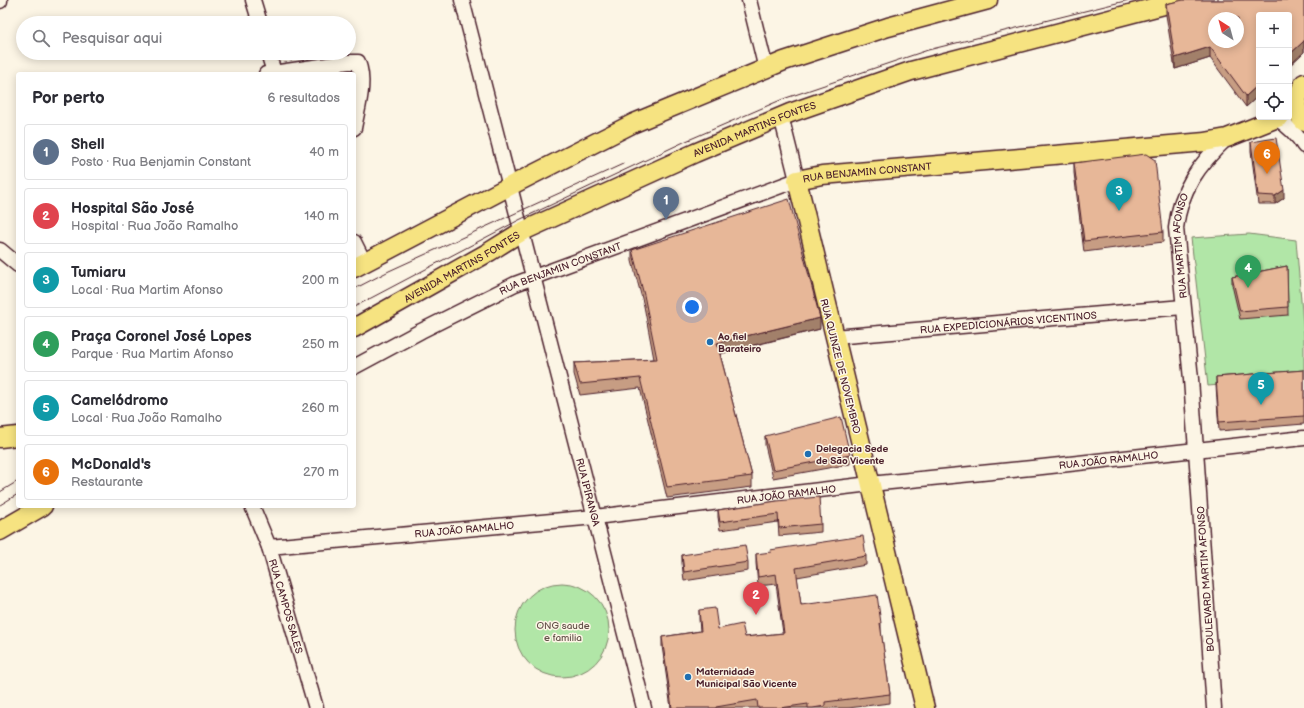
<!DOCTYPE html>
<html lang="pt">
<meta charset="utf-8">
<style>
body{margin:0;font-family:"Balsamiq Sans",sans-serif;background:#f7f7f7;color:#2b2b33}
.controls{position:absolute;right:12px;top:12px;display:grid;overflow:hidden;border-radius:4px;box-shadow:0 2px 10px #0003}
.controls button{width:36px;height:36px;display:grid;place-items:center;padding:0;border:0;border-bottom:1px solid #e1e1e2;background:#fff;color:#2b2b33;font:20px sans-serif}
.compass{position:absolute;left:1208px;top:12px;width:36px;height:36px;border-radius:50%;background:#fff;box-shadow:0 2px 10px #0003;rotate:324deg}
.you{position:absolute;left:692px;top:307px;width:14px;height:14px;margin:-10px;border:3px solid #fff;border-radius:50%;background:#1a73e8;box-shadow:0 0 0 6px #1a73e833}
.badge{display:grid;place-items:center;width:26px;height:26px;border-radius:50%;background:#1f6fb2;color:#fff;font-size:13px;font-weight:700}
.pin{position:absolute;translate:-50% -33px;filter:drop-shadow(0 1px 2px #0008)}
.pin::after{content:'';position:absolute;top:21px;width:14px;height:12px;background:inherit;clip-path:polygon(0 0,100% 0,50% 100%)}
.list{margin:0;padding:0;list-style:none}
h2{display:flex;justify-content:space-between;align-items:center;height:52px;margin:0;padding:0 16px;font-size:17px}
h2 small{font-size:13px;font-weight:400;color:#7c7c81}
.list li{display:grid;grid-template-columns:26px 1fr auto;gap:12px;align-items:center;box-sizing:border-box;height:56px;margin:0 8px 8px;padding:0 8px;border:1px solid #e1e1e2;border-radius:4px}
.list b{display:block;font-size:15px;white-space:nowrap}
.list p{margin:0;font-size:13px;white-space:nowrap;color:#7c7c81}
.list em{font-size:13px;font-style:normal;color:#7c7c81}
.icon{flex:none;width:22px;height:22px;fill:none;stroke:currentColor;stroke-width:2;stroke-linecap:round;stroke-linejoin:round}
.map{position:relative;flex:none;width:1304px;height:708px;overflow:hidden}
.search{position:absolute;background:#fff;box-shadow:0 2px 10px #0003;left:16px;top:16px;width:340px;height:44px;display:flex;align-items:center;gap:10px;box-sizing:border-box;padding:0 14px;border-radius:22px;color:#7c7c81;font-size:15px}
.panel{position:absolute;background:#fff;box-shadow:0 2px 10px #0003;left:16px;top:72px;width:340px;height:436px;border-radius:4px}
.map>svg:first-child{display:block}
</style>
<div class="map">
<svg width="1304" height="708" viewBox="0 0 1304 708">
<rect width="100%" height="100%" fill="#fcf5e5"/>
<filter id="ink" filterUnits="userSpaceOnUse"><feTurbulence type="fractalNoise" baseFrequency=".025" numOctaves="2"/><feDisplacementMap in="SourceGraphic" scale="8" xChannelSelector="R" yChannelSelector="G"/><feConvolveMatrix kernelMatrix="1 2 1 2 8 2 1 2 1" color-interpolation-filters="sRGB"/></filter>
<g filter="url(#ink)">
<g fill="#b1e6a7" stroke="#7e8269">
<polygon points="1249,234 1296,240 1304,336 1304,378 1208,386 1191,238"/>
<circle cx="562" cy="630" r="47"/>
</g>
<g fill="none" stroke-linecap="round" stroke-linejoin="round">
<defs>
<g id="minor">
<polyline points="253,0 260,23"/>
<path id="s1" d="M462,0L644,708"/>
<polyline points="749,0 766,69"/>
<polyline points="0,1 0,0"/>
<polyline points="268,53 274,72"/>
<path d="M266,74L348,62H358C366,83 358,106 354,128"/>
<path d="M1276,118C1288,126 1297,134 1304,146"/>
<polyline points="354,242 364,262"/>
<polyline points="0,250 18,265"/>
<path id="s2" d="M834,337L1183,307"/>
<path id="s3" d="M354,367L421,331L515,284L797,180L781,116"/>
<path id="s4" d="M252,506L269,547L316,708"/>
<path id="s5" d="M269,547L595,517L870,484L1042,467L1304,438"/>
<path id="s6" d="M1214,708L1191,379L1176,228C1180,190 1199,164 1227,138"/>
</g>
<g id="major">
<path d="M1304,83C1297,96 1292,110 1304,122"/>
<polyline points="354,268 510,186 634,123 784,61 888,27 988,0"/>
<path id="s7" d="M354,328L489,252L521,232L695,153L790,113L911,71L1183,0"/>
<polyline points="0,438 18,436"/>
<polyline points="0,531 43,506"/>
<path id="s8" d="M925,708L797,180L822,175L1205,142L1227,138L1280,117"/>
</g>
</defs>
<use href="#minor" stroke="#4a1f2b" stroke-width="17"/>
<use href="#major" stroke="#4a1f2b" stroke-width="21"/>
<use href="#minor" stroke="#fcf5e5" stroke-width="14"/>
<use href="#major" stroke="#f6e381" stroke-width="18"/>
<g stroke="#4a1f2b" stroke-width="1">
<polyline points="354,289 389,271 623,164"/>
<polyline points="354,307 519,220 686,141 783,99 928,50 1129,0"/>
<polyline points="0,492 18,481"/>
<polyline points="0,505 18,494"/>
</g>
</g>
<g fill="#c79d83" stroke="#4a1f2b" fill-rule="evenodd">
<path d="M1183,0H1304V52L1289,66V15H1259V95L1246,107L1210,58L1175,69L1166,15V4ZM1214,18H1238V42H1214Z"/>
<polygon points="1251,142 1284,198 1275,204 1258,204 1251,151"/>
<polygon points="1074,163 1163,232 1163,242 1084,252 1074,173"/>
<polygon points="632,250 820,329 720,354 752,476 752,487 667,498 640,388 580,395 574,374 574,363 654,359 644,306 632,261"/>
<polygon points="1287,266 1288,315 1240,319 1232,285 1232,277"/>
<polygon points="1304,370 1304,424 1219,431 1216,385 1216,377"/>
<polygon points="765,436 850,455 850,464 773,478 765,445"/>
<polygon points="777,501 821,524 821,532 779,536 778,522 720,530 718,517 718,510"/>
<polygon points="756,554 866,556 866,565 797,577 801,605 881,623 881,631 890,694 890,703 848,708 671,708 662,646 662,637 700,631 699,619 699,610 718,629 745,637 783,633 776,584 758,586 756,563"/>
<polygon points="682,555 748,562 748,571 684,581 682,563"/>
</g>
<g fill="#a2806a" stroke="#4a1f2b">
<polygon points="1304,41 1304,52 1289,66 1289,55"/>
<polygon points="1210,47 1210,58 1175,69 1175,58"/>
<polygon points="1259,84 1259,95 1246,107 1246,96"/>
<polygon points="1284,190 1284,198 1275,204 1275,196"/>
<polygon points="820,318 820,329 717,354 717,343"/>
</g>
<g fill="#e7b798" stroke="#4a1f2b" fill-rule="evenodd">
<path d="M1183,0H1304V41L1289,55V15H1259V84L1246,96L1210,47L1175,58L1166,4ZM1214,18H1238V42H1214Z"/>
<polygon points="1276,138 1284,190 1275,196 1258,195 1251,142"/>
<polygon points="1146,154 1155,160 1163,232 1084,241 1074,163"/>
<polygon points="789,199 820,318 717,343 752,476 667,487 640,378 580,384 574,363 657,359 644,295 632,250"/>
<polygon points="1287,266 1288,307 1240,311 1232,277"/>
<polygon points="1304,370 1304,416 1219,422 1216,377"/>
<polygon points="841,417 850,455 773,470 765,436"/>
<polygon points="819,497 821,524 779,528 778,514 720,522 718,510 777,501"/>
<polygon points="863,536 866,556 796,568 801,605 877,595 881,623 880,623 890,694 825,702 825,706 813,708 808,708 808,704 780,708 758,708 757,700 716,707 716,708 672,708 662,637 701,631 699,610 715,608 718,629 742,624 745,637 784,633 776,574 758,577 756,554 771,552 770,550"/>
<polygon points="745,545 748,562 684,572 682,555"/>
</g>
</g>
<g fill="#1f6fb2" stroke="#fcf5e5" stroke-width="1.5">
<circle cx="710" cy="342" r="4"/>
<circle cx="808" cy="454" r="4"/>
<circle cx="688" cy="677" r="4"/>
</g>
<g text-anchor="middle" stroke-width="3" stroke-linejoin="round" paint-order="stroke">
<g font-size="10" fill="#4a1f2b" stroke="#fcf5e5">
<text dy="4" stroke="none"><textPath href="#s7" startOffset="448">AVENIDA MARTINS FONTES</textPath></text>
<text dy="4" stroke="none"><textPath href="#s8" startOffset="614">RUA BENJAMIN CONSTANT</textPath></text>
<text dy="4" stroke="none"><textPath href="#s6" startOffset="464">RUA MARTIM AFONSO</textPath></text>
<text dy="4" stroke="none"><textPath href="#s7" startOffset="124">AVENIDA MARTINS FONTES</textPath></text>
<text dy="4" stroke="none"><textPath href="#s3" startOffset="229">RUA BENJAMIN CONSTANT</textPath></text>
<text dy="4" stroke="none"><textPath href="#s2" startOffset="175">RUA EXPEDICIONÁRIOS VICENTINOS</textPath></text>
<text transform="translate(841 366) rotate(76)" y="4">RUA QUINZE DE NOVEMBRO</text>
<text dy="4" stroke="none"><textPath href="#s5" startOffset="844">RUA JOÃO RAMALHO</textPath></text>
<text dy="4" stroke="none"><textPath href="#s1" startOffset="508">RUA IPIRANGA</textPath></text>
<text dy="4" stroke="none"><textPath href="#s5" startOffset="520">RUA JOÃO RAMALHO</textPath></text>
<text dy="4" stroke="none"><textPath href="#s5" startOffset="196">RUA JOÃO RAMALHO</textPath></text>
<text transform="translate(1205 579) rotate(-94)" y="4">BOULEVARD MARTIM AFONSO</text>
<text dy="4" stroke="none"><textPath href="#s4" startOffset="106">RUA CAMPOS SALES</textPath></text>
</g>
<g font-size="10" font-weight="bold" fill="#4a1f2b" stroke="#fcf5e5" text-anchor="start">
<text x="718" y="340">Ao fiel<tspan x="718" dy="12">Barateiro</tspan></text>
<text x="816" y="452">Delegacia Sede<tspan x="816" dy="12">de São Vicente</tspan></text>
<text x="696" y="675">Maternidade<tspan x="696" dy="12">Municipal São Vicente</tspan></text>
</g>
<g font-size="10" fill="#64514a" stroke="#fcf5e5">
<text x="563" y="629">ONG saude<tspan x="563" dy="12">e familia</tspan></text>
</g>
</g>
</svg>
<div class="controls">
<button>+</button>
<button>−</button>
<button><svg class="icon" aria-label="locate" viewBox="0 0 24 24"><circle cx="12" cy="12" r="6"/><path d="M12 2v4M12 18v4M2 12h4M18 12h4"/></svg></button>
</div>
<svg class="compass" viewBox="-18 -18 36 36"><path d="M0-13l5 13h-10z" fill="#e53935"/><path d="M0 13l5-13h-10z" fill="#7c7c81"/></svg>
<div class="you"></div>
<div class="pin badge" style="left:666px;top:220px;background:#5c6f8a">1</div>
<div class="pin badge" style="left:756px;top:615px;background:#e0444e">2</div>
<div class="pin badge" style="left:1119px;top:211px;background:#0f9aa8">3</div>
<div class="pin badge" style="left:1248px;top:288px;background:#2e9e5b">4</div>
<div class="pin badge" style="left:1261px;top:405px;background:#0f9aa8">5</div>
<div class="pin badge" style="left:1267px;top:174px;background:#e8710a">6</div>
<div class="search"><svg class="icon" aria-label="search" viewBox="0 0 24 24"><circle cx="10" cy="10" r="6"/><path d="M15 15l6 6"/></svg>Pesquisar aqui</div>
<section class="panel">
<h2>Por perto<small>6 resultados</small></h2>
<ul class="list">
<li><span class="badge" style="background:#5c6f8a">1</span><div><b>Shell</b><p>Posto · Rua Benjamin Constant</p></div><em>40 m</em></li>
<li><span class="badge" style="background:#e0444e">2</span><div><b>Hospital São José</b><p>Hospital · Rua João Ramalho</p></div><em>140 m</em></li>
<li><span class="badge" style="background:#0f9aa8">3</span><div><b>Tumiaru</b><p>Local · Rua Martim Afonso</p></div><em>200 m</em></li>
<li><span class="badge" style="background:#2e9e5b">4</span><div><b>Praça Coronel José Lopes</b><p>Parque · Rua Martim Afonso</p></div><em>250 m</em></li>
<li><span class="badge" style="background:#0f9aa8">5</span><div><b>Camelódromo</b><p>Local · Rua João Ramalho</p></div><em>260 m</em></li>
<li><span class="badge" style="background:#e8710a">6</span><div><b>McDonald's</b><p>Restaurante</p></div><em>270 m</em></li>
</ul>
</section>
</div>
